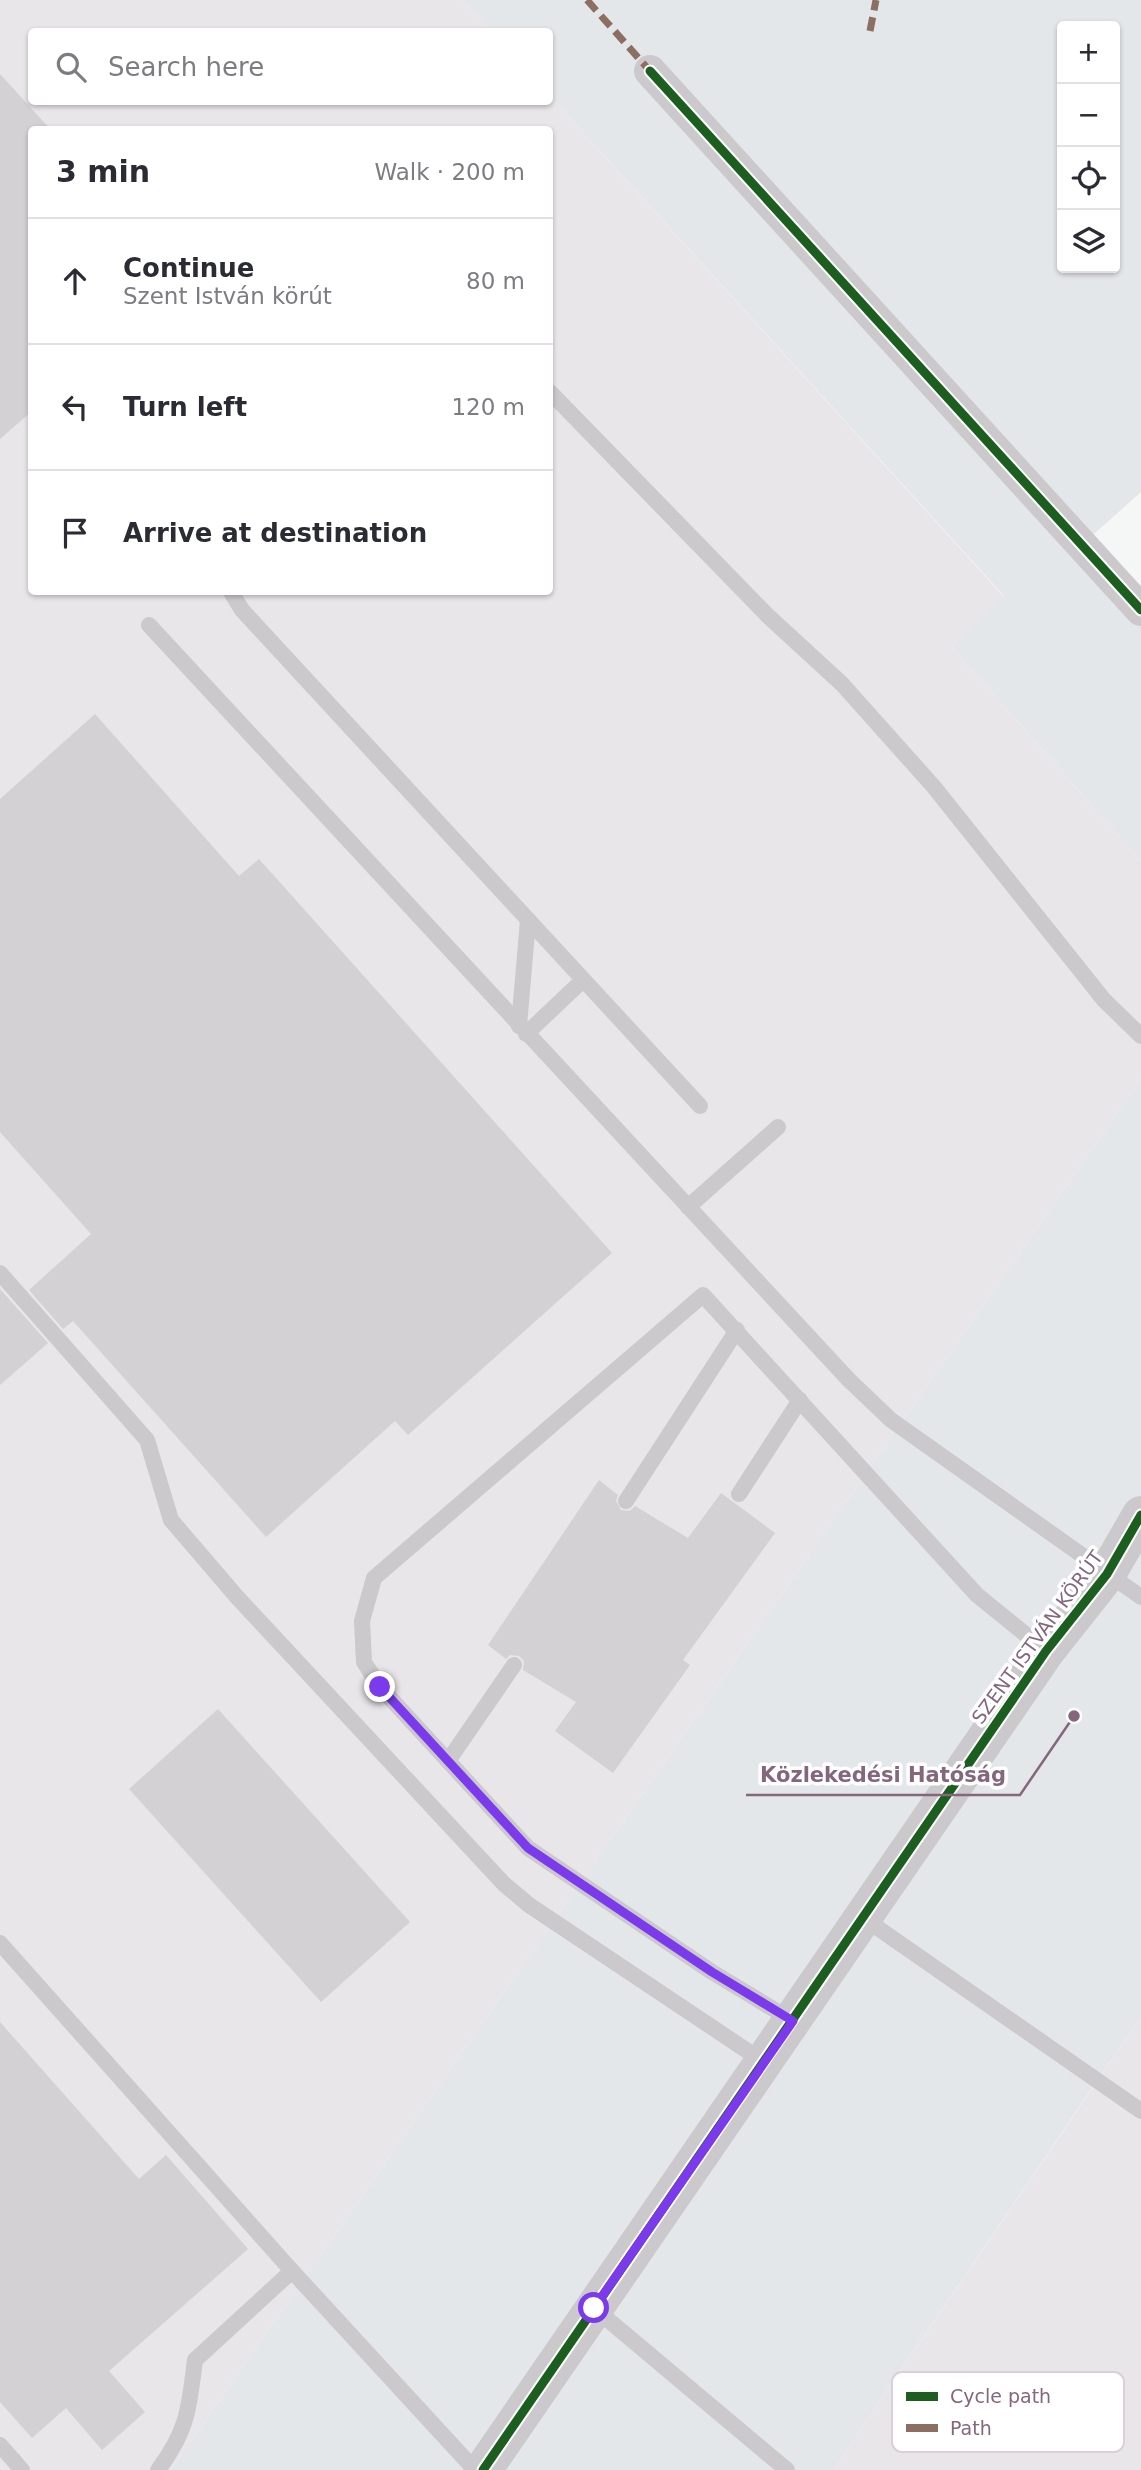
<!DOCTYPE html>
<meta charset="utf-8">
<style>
body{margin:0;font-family:"DejaVu Sans",sans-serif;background:#f2f2f3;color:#2b2b33}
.controls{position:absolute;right:21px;top:21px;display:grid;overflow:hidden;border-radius:7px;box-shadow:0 2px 5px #0004}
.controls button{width:63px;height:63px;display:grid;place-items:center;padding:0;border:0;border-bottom:2px solid #e1e1e2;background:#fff;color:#2b2b33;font:35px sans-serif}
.stop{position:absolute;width:21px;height:21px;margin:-16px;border:5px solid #7c3aed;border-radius:50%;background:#fff}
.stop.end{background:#7c3aed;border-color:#fff;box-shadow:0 2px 7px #0008}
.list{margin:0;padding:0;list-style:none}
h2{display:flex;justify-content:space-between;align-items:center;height:91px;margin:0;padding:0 28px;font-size:30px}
h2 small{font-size:23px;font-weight:400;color:#7c7c81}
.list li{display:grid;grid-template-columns:46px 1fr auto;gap:21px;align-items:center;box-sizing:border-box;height:126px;padding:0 28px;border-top:2px solid #e1e1e2}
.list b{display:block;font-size:26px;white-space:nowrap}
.list p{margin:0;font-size:23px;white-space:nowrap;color:#7c7c81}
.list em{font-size:23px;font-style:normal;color:#7c7c81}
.icon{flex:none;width:38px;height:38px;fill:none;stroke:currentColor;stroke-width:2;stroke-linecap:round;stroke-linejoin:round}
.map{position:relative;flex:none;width:1141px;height:2470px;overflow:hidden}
.search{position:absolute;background:#fff;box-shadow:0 2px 5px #0004;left:28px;top:28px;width:525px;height:77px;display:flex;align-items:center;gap:18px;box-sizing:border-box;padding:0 24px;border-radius:7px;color:#7c7c81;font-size:26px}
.panel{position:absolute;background:#fff;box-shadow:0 2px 5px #0004;left:28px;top:126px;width:525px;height:469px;border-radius:7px}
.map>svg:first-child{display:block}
</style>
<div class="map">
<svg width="1141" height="2470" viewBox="0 0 1141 2470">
<rect width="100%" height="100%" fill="#f5f6f6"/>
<g fill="#e8e6e8" fill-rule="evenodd">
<path d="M0,0H462L491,31L32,32V102H550V96L1004,597L952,647L1141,861V1079L171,2470H0ZM32,130H550V592H32Z"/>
<polygon points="1141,2016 1141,2470 833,2470 1075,2114"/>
</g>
<g fill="#e4e7e9" fill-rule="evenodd">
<path d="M462,0H1141V492L1076,550L1141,621V861L952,647L1004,596L550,96V32L491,31ZM1062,26H1115V268H1062Z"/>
<polygon points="1141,1079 1141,2016 833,2470 171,2470"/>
</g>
<g fill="#d3d1d3">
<polygon points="0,74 51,130 32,130 32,411 0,439"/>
<polygon points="95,714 239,876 259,859 612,1253 408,1435 395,1421 266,1537 73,1321 63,1329 29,1290 91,1234 0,1132 0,799"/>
<polygon points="0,1289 48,1343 0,1385"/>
<polygon points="599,1480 618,1495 616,1501 621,1510 630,1511 635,1506 688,1538 721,1493 775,1533 683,1660 690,1665 613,1773 555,1731 576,1702 523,1670 524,1661 519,1656 510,1655 506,1659 488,1645"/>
<polygon points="218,1709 410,1922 321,2002 129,1789"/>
<polygon points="0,2022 139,2179 166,2155 248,2249 109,2371 145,2412 102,2450 66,2408 32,2438 0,2402"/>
</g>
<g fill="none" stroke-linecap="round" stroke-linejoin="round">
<g stroke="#cbc9cb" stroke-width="16">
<polyline points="550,392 768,616 842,684 934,787 1104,1000 1141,1036"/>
<polyline points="231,592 242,610 700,1106"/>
<polyline points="149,625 849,1380 891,1420 1141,1597"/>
<polyline points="519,1026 528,920"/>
<polyline points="526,1034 583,980"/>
<polyline points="688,1207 778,1127"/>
<polyline points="0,1273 147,1440 171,1520 237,1597 504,1884 529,1905 764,2062"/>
<polyline points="739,1494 800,1400"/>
<polyline points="626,1501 737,1330"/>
<polyline points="448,1761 514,1665"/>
<polyline points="862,1917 1141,2111"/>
<polyline points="0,1943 292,2271 475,2470"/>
<polyline points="793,2021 712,1972 528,1848 380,1687 364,1662 362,1621 374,1578 703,1295 977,1595 1046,1651"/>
<polyline points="594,2308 787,2470"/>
<polyline points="0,2445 22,2470"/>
<path d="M158,2470C188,2430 189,2408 195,2360L292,2271"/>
</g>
<polyline stroke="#cbc9cb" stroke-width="32" points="650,71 1141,610"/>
<polyline stroke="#cbc9cb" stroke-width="38" points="483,2470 1046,1651 1107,1574 1141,1515"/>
<g stroke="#8d6e63" stroke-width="7" stroke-dasharray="14 7" stroke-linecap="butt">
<polyline points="587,0 650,71"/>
<polyline points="870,31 876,0"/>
</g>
<defs>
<g id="cycleway">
<polyline points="650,71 1141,610"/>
<polyline points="483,2470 1046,1651 1107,1574 1141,1515"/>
</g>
</defs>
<use href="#cycleway" stroke="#fff" stroke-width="13"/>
<use href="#cycleway" stroke="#1b5e20" stroke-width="9"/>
</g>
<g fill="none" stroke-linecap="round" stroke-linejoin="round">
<polyline stroke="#7c3aed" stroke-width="9" points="380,1687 528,1848 712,1972 793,2021 594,2308"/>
</g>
<g text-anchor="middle" stroke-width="7" stroke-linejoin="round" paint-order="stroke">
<g font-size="19" fill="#85677d" stroke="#fff">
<text transform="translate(1037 1637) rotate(-54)" y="7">SZENT ISTVÁN KÖRÚT</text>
</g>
</g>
<rect x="892" y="2372" width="232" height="80" rx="10" fill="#fff" stroke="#dad1d8" stroke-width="2"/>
<rect x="906" y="2392" width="32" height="9" fill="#1b5e20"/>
<rect x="906" y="2424" width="32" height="8" fill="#8d6e63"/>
<g font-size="19" fill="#85677d">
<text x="950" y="2403">Cycle path</text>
<text x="950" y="2435">Path</text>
</g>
<path fill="none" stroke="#85677d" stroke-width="2.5" d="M1074 1716L1020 1795H746"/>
<circle fill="#85677d" stroke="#fff" stroke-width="2.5" cx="1074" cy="1716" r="7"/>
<g font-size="21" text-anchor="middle" font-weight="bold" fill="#85677d" stroke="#fff" stroke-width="7" stroke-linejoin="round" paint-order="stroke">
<text x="883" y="1782">Közlekedési Hatóság</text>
</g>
</svg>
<div class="controls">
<button>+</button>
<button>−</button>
<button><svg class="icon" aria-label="locate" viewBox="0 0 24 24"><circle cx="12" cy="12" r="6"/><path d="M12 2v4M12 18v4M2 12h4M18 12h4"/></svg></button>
<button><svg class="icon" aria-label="layers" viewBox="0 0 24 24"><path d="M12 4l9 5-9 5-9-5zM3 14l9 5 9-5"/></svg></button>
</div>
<div class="stop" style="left:594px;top:2308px"></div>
<div class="stop end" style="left:380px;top:1687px"></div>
<div class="search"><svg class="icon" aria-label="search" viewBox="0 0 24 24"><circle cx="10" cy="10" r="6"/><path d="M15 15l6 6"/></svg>Search here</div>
<section class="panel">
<h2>3 min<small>Walk · 200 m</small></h2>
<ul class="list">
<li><svg class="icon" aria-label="ahead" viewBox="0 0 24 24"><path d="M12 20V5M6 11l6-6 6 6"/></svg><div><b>Continue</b><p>Szent István körút</p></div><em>80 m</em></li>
<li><svg class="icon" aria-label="left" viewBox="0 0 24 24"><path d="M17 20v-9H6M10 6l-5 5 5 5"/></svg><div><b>Turn left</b></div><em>120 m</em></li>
<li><svg class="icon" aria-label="arrive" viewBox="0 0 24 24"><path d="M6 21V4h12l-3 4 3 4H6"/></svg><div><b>Arrive at destination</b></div></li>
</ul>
</section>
</div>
